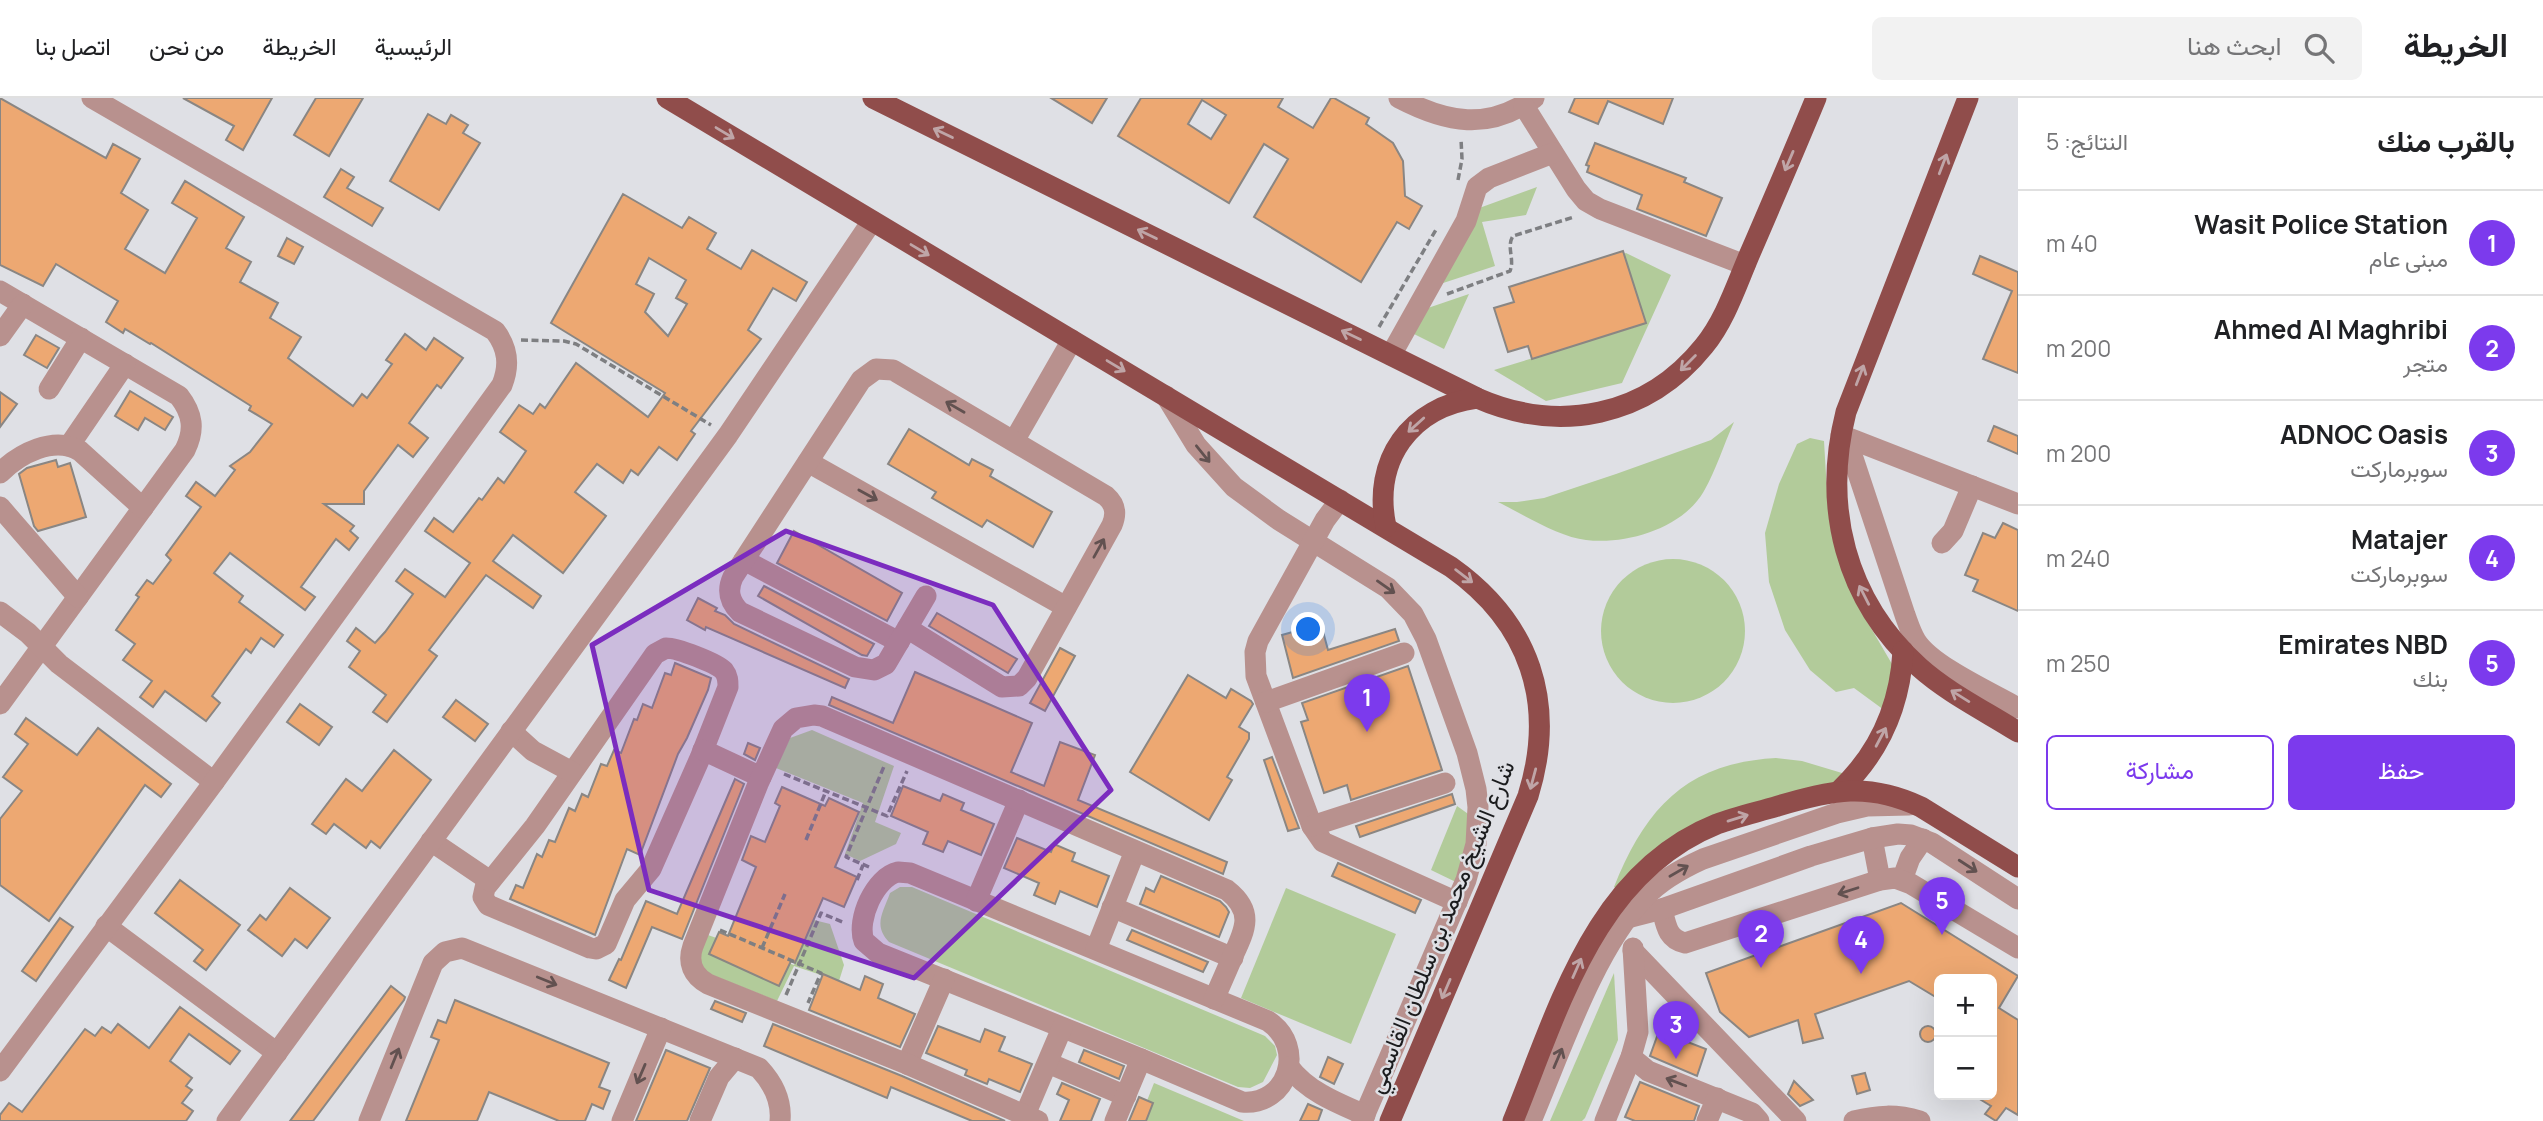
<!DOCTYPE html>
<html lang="ar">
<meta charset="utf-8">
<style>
body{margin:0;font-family:Manrope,Vazirmatn,sans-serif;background:#f2f2f2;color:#202124;direction:rtl}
.controls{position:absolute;right:21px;bottom:21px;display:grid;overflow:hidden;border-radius:10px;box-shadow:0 7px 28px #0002}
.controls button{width:63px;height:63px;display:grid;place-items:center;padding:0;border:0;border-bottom:2px solid #e0e0e0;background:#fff;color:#202124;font:35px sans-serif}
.you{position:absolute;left:1309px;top:532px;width:24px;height:24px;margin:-18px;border:5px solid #fff;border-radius:50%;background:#1a73e8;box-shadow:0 0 0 10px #1a73e833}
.badge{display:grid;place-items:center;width:46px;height:46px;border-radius:50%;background:#7c3aed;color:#fff;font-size:23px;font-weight:700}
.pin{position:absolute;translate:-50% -58px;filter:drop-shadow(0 2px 4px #0008)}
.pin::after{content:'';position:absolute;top:37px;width:24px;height:21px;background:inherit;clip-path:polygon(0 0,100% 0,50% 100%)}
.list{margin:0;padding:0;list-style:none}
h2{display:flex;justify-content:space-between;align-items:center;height:91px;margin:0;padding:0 28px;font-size:30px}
h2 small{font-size:23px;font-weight:400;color:#757577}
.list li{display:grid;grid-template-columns:46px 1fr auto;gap:21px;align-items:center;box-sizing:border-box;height:105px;padding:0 28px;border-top:2px solid #e0e0e0}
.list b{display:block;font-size:26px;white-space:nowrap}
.list p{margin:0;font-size:23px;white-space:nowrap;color:#757577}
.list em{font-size:23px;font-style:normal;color:#757577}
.actions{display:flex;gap:14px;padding:21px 28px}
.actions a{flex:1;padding:16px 0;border:2px solid #7c3aed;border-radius:10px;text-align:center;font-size:24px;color:#7c3aed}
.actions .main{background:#7c3aed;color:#fff}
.icon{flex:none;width:38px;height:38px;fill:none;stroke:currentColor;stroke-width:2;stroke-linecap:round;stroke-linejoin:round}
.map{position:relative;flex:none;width:2018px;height:1023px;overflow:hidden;direction:ltr}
header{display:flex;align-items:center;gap:42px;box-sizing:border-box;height:98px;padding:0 35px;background:#fff;border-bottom:2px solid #e0e0e0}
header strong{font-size:33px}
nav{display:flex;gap:38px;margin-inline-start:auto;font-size:24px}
.search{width:490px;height:63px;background:#f2f2f2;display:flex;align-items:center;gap:18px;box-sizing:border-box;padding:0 24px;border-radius:10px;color:#757577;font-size:26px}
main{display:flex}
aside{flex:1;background:#fff}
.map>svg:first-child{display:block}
</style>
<header>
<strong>الخريطة</strong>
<div class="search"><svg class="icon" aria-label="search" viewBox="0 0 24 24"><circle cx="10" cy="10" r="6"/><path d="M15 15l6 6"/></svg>ابحث هنا</div>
<nav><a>الرئيسية</a><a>الخريطة</a><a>من نحن</a><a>اتصل بنا</a></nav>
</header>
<main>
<aside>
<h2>بالقرب منك<small>النتائج: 5</small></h2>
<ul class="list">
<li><span class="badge">1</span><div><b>Wasit Police Station</b><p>مبنى عام</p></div><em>40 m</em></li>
<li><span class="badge">2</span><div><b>Ahmed Al Maghribi</b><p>متجر</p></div><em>200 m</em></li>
<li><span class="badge">3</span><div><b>ADNOC Oasis</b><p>سوبرماركت</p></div><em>200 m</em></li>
<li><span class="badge">4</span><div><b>Matajer</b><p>سوبرماركت</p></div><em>240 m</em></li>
<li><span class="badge">5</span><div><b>Emirates NBD</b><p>بنك</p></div><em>250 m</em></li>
</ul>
<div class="actions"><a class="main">حفظ</a><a>مشاركة</a></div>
</aside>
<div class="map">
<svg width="2018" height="1023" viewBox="0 0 2018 1023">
<rect width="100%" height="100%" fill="#dfe0e5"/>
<g fill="#b2cb9a">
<polygon points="1537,89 1526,117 1482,124 1495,168 1434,188 1471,113"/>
<polygon points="1626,155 1671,177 1622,285 1546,303 1494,272 1635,229 1614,159"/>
<polygon points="1469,196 1444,251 1406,232 1422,212"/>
<path d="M1734,324C1724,346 1716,372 1704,393C1683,430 1627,447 1586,442C1559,439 1522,416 1498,404H1517L1544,400L1616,376L1711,342Z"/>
<polygon points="1810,340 1824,343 1827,394 1861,513 1899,578 1884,612 1854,590 1836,594 1810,572 1785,532 1769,484 1765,435 1779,386 1797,346"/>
<circle cx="1673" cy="533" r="72"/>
<polygon points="812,632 894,668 875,724 901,735 896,746 860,763 845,756 863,705 776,670 790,640"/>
<path d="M1776,660L1802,663L1852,678L1847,683L1758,705L1621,793L1614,789C1646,709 1687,665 1776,660Z"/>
<polygon points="1457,708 1471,718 1462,787 1431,772"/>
<path d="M900,789H912L1265,938L1275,948L1277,957L1263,984L1250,990L1238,989L889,844C873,827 883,815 890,795Z"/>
<polygon points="1286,790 1396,836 1351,946 1241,900"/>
<polygon points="814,822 830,826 844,867 839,883 794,868 777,903 702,873 697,857 705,836 794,867"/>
<polygon points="1614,875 1618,942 1585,1020 1582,1023 1550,1023"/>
<polygon points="1154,985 1244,1023 1139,1023"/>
</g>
<g fill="#eda872" stroke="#8a8683" stroke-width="2" fill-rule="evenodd">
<polygon points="0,0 106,60 113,46 140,61 121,95 148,112 125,151 165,175 197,120 172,105 185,83 244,119 226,150 251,164 240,184 278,205 270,220 301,239 288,260 353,308 362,296 367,300 392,266 386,262 405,236 426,252 434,240 463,260 441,290 437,287 409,325 428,340 413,359 398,347 364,393 364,406 324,406 354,428 350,433 358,440 349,452 336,441 301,489 315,499 305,512 230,455 214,475 243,498 239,504 283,537 274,549 261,540 251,555 246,551 212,598 220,605 206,623 165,593 153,609 140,599 152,583 123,562 135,546 116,532 139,499 136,497 147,482 153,486 171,462 166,457 201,409 186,398 196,384 215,398 235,372 230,368 250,354 272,326 249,312 251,308 151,245 150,246 125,231 123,235 106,224 118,203 56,166 43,188 0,167"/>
<polygon points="183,0 272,0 243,52 226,42 234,28"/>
<polygon points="316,0 363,0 329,58 294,37"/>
<polygon points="1051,0 1107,0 1092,25"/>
<path d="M1141,0H1283L1278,9L1313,30L1331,0H1334L1369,20L1366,26L1393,45L1403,63L1405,98L1422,108L1409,131L1397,124L1361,184L1254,119L1288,61L1264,46L1229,105L1118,38ZM1202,2L1226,17L1211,41L1188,26Z"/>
<polygon points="1575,0 1673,0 1663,26 1608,3 1598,26 1569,14"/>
<polygon points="428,16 446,26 451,17 468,27 463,35 480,45 439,112 390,83"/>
<polygon points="1595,45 1686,80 1684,84 1722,100 1706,138 1637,111 1642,97 1587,74 1589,68 1586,67"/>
<polygon points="341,71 354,79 347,90 383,110 372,128 324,99"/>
<path d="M623,96L682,130L689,119L716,135L707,151L741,171L752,152L807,184L796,203L773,190L748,232L761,241L691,333L695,336L677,362L659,349L638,377L631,372L623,385L597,366L575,394L606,418L563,475L513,437L493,463L541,498L533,510L486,477L429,552L437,558L387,624L373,614L386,597L349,569L360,553L347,543L356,530L375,545L385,534L413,496L396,483L405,471L445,499L470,465L425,433L434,420L453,434L479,400L482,402L498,380L504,385L526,353L500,334L519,307L533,316L540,306L545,310L576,265L648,319L665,295L551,225ZM649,160L686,182L676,200L687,206L668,238L645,214L654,196L636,186Z"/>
<polygon points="287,140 303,149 294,166 278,158"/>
<polygon points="1623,153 1646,225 1532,261 1528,248 1508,254 1494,210 1514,204 1509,189"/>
<polygon points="1980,158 2018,174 2018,275 1983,261 2012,193 1973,176"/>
<polygon points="36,237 59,250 47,270 24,257"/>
<polygon points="130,293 173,319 165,332 145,320 138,332 115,318"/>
<polygon points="0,294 17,306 0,329"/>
<polygon points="1994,328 2018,338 2018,356 1988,343"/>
<polygon points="909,331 969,367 972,361 993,372 990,378 1052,414 1033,449 987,422 982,429 932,400 936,394 888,366"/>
<polygon points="56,362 58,369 70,365 86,419 38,433 34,428 19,376 27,370"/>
<polygon points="2003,425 2018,432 2018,513 1973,493 1978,482 1965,477 1983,435 1995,440"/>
<polygon points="794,433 902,495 887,523 777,465"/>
<polygon points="764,488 874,546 867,558 862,557 758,498"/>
<polygon points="698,500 717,510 715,513 725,517 734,526 849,581 845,590 706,529 705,532 687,522"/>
<polygon points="937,515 1017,561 1008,575 929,528"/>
<polygon points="1321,526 1328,552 1395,531 1399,543 1293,580 1282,537"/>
<polygon points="1060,550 1075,558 1045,613 1030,605"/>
<polygon points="675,565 711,580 708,592 687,640 678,656 640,757 627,751 595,837 510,801 516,787 523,790 537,756 542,759 549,742 555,744 569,710 575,713 582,696 588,699 601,666 607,668 614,652 621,655 634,621 637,622 643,606 652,610 665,575 671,577"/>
<polygon points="1408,568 1442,672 1351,702 1347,687 1324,695 1301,624 1308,622 1302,605"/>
<polygon points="915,574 1032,625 1011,674 1044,688 1060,644 1095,657 1078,702 1227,764 1223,776 829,607 832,599 893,625"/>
<polygon points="1188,577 1226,600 1231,591 1251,603 1253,606 1239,629 1249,635 1249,641 1227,679 1232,682 1209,722 1130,674"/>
<polygon points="456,602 488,626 475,643 443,619"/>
<polygon points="300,606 332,629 319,647 287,624"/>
<polygon points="26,620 77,657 98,630 171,686 161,699 145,687 49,823 0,787 0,721 22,693 3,679 28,646 15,636"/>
<polygon points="748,645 760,650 755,662 744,656"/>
<polygon points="394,652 431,682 380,750 371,743 366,750 334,726 326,736 312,726 346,681 362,693"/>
<polygon points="1272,659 1299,730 1288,733 1264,662"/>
<polygon points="735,681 744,686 682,841 652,829 626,890 609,882 619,861 621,862 646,803 677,816"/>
<polygon points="903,688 940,703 943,696 964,705 961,712 994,726 981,757 948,743 943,754 923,746 928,734 891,718"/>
<polygon points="782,689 825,708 829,700 859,714 835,769 857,779 844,809 823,800 795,865 791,863 779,888 709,856 719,834 728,838 756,769 742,762 751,738 765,744 780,708 775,705"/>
<polygon points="1452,696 1455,706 1360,739 1356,728"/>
<polygon points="1017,740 1051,754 1054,746 1075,755 1072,763 1109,778 1097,809 1060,793 1055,806 1034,797 1039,785 1004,770"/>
<polygon points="1338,765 1421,802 1415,815 1332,778"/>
<polygon points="1161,778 1220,803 1226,809 1229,814 1219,839 1140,806 1146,790 1154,794"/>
<polygon points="180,782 240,827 206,872 194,863 203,852 155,815"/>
<polygon points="290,790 330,820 307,850 295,841 282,858 248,832 260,817 266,822"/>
<polygon points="1901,805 2018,878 1999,910 2018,922 2018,1017 2006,1010 1996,1023 1985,1016 1991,1008 1973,997 1992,997 1992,881 1939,881 1939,901 1909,883 1815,916 1823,940 1803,945 1798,922 1749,939 1720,914 1706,875"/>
<polygon points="60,820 73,829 36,883 22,873"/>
<polygon points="1132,832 1208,864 1203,874 1127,842"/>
<polygon points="823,876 860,892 865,878 883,886 878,900 915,916 900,949 809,912"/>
<polygon points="391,888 405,899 404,902 313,1023 290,1023"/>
<polygon points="455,902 609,965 599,989 610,993 603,1011 592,1006 585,1023 559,1023 489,994 477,1023 406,1023 439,942 431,939 438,922 446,925"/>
<polygon points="715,903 746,915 742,924 711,911"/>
<polygon points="180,909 240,953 230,966 189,936 170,963 192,980 186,988 192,992 182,1005 193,1013 186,1023 0,1023 0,1017 9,1005 22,1014 85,931 95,938 102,929 111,935 118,926 149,950"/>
<polygon points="773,926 902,978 1005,1023 972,1023 891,989 887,1000 764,948"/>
<polygon points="938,928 980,944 985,931 1005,939 999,953 1032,966 1020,994 989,981 987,986 965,977 967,972 926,955"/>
<circle cx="1928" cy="936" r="8"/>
<polygon points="1659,933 1706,951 1697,978 1650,958"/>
<polygon points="666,952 710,970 687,1023 636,1023"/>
<polygon points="1084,952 1124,968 1119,981 1079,964"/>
<polygon points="1328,959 1343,966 1334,986 1320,979"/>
<polygon points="1865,975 1870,992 1857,996 1852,978"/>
<polygon points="1794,983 1813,1002 1800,1008 1788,996"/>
<polygon points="1640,984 1699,1008 1694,1023 1635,1023 1625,1019"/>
<polygon points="1062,985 1100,1001 1091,1023 1060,1023 1069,1002 1057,996"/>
<polygon points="1139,999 1153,1005 1146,1023 1129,1023"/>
<polygon points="1308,1006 1322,1012 1318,1023 1300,1023"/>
</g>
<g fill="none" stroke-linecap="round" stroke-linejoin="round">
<g stroke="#7e7f82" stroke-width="3.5" stroke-dasharray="7 3.5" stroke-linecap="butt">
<polyline points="1458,82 1462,61 1461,41"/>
<path d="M1447,196L1510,173C1515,161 1506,149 1513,138L1574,119"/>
<polyline points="1379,229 1437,130"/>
<polyline points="521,242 564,243 576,246 711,327"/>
<polyline points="784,676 887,718 907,673"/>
<polyline points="806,742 826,693"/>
<polyline points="869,769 846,759 885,666"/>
<polyline points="857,782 863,767"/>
<polyline points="720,832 821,875 808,905"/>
<polyline points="762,850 785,796"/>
<polyline points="786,897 821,815 845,825"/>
</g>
<g stroke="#b8918e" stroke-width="21">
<path d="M1399,0C1447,25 1488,33 1534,0"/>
<polyline points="1524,8 1576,91 1586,103 1600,111 1745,167"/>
<path d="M0,193L179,298C193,316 195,332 185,352L0,606"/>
<polyline points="0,238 23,206"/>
<polyline points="1391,257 1466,123 1477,89 1489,80 1553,55"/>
<polyline points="49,291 81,240"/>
<polyline points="1166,298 1196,347 1234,389 1279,422 1388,490 1413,516 1426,541 1467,655 1476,691 1478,709 1476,746 1466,782 1362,1023"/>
<polyline points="1841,337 2018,406"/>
<path d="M1846,339L1905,517C1908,525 1911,535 1916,543C1932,568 1990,594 2018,610"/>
<polyline points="1014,343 1072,242"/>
<polyline points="69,348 125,266"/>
<polyline points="808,364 1066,509"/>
<path d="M0,375C19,356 54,337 80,353L143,410"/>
<polyline points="1340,402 1325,422 1258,543 1255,554 1256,578 1312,728 1323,744 1457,804"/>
<polyline points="0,409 78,499"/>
<polyline points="1942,445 1953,433 1972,388"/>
<polyline points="744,462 899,544"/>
<polyline points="0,514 28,535 59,566 214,684"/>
<path d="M907,530L1002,589L1019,588L1027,580L1112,427C1117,415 1115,406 1106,398L893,272L876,271L861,282L733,479C727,492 729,503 740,514L855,569L874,572L886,566L926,498"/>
<path d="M666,550C677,550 717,565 724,573C728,578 728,583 728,589L700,660L651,771L625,802L606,846L596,851L590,850L488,807L483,799L485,790L535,728L655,556Z"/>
<polyline points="1266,604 1404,555"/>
<polyline points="511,633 533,653 572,674"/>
<polyline points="703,652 761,679"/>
<polyline points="1312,728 1445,685"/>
<polyline points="1872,740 1880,782"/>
<polyline points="431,743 490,783"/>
<path d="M898,774L910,775L1268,923C1307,949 1288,1008 1242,1004L1141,961L878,855L864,843C856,822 875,779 898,774Z"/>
<polyline points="1902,782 1910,760 1923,741"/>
<polyline points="976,803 1019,702"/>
<polyline points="1112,809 1233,860"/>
<path d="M1662,811C1666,827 1667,841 1685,845L1880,782L1895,780L1911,786L2018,850"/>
<polyline points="1627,820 1662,811 1811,758 1872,740 1898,736 1911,737 1932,745 2018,801"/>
<polyline points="106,828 277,955"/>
<polyline points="1096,851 1135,753"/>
<polyline points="1633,853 1796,1023"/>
<polyline points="1631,959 1648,973 1752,1015 1759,1023"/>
<polyline points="1048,965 1126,998"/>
<polyline points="907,966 944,881"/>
<path d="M1289,969C1307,993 1337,1005 1365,1017"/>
<path d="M0,973L214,684L502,287C510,267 508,250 495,233L92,0"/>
<polyline points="1025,1017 1062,930"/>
<polyline points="227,1023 728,337 872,123"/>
<path d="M369,1023L433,865L445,854L462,850L759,970C773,985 782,1002 780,1023"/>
<polyline points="622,1023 661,930"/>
<polyline points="700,1023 719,979 735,960"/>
<path d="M1038,1023L907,966L708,886C693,878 687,865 693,848L758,686L783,631L796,620L814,617L822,618L1227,792C1255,814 1245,832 1232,860C1226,874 1220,888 1214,901"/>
<polyline points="1115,1023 1141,961"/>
<path d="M1531,1023C1560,955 1594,851 1645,799C1661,782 1681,771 1703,761L1837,715L1867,708L1909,707"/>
<polyline points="1605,1023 1631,959 1638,934 1633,850"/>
<polyline points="1707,1023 1717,1000"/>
<path d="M1854,1023C1878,1017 1896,1016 1920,1023"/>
</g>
<g stroke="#904d4b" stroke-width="21">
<path d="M667,0L1451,469C1530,525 1557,605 1528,698L1390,1023"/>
<path d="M873,0L1477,300C1559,336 1647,319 1704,248C1726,221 1737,185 1751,153C1773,102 1795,51 1816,0"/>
<path d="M1968,0L1846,314C1822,409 1845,502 1919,569C1948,595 1985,613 2018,634"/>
<path d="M1386,429C1372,362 1410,309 1477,300"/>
<path d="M1840,692C1880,654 1900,608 1903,553"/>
<path d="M1513,1023C1558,913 1594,775 1717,726C1736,719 1758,714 1778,708C1832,692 1868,684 1921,709L2018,769"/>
</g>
</g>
<defs><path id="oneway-shaft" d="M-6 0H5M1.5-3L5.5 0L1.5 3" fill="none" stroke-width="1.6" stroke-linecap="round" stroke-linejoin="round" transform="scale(1.75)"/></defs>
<g stroke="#bfa5a7">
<use href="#oneway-shaft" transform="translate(725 35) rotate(31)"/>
<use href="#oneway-shaft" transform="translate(943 35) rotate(-154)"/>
<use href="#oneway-shaft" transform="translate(1789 63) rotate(113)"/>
<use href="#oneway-shaft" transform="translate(1943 66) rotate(-69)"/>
<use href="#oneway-shaft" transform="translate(1147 136) rotate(-154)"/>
<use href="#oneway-shaft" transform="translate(920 152) rotate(31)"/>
<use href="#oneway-shaft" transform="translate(1351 237) rotate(-154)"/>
<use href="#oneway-shaft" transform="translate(1688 265) rotate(135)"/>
<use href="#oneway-shaft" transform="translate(1116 268) rotate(31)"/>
<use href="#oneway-shaft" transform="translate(1860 277) rotate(-69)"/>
<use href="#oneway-shaft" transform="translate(1416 327) rotate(138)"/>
<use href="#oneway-shaft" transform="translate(1464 478) rotate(37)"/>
<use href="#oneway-shaft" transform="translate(1864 497) rotate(-117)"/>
<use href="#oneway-shaft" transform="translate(1960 598) rotate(-148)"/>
<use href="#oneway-shaft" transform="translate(1881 639) rotate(-62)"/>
<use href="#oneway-shaft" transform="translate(1533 681) rotate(105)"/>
<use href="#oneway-shaft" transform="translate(1738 720) rotate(-17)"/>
<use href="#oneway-shaft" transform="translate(1577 870) rotate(-66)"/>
<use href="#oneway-shaft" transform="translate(1446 891) rotate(113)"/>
</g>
<g stroke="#625150">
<use href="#oneway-shaft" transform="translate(955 309) rotate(-150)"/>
<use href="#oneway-shaft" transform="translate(1203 356) rotate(51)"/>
<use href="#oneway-shaft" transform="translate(868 397) rotate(29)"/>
<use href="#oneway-shaft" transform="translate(1099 450) rotate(-61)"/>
<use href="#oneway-shaft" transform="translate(1386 489) rotate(35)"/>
<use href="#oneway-shaft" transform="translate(1968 768) rotate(33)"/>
<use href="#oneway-shaft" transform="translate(1679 773) rotate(-30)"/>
<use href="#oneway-shaft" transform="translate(1848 793) rotate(162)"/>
<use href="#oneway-shaft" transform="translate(547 883) rotate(22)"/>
<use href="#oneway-shaft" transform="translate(395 960) rotate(-68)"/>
<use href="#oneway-shaft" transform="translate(1558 960) rotate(-67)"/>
<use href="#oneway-shaft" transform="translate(641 976) rotate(113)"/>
<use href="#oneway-shaft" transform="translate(1676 984) rotate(-159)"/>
</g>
<path fill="#7b2cbf" fill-opacity="0.2" stroke="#7b2cbf" stroke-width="5" stroke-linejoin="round" d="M786,433L993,507L1111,692L914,880L649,792L592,547Z"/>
<g text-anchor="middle" stroke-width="5" stroke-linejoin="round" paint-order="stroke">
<g font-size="24" fill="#1b1c1e" stroke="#dfe0e5">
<text transform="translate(1441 829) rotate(-68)" y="8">شارع الشيخ محمد بن سلطان القاسمي</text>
</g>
</g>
</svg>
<div class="controls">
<button>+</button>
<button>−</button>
</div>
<div class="you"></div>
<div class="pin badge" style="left:1367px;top:634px">1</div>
<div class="pin badge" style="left:1761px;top:870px">2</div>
<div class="pin badge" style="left:1676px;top:961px">3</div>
<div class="pin badge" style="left:1861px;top:876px">4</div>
<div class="pin badge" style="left:1942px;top:837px">5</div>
</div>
</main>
